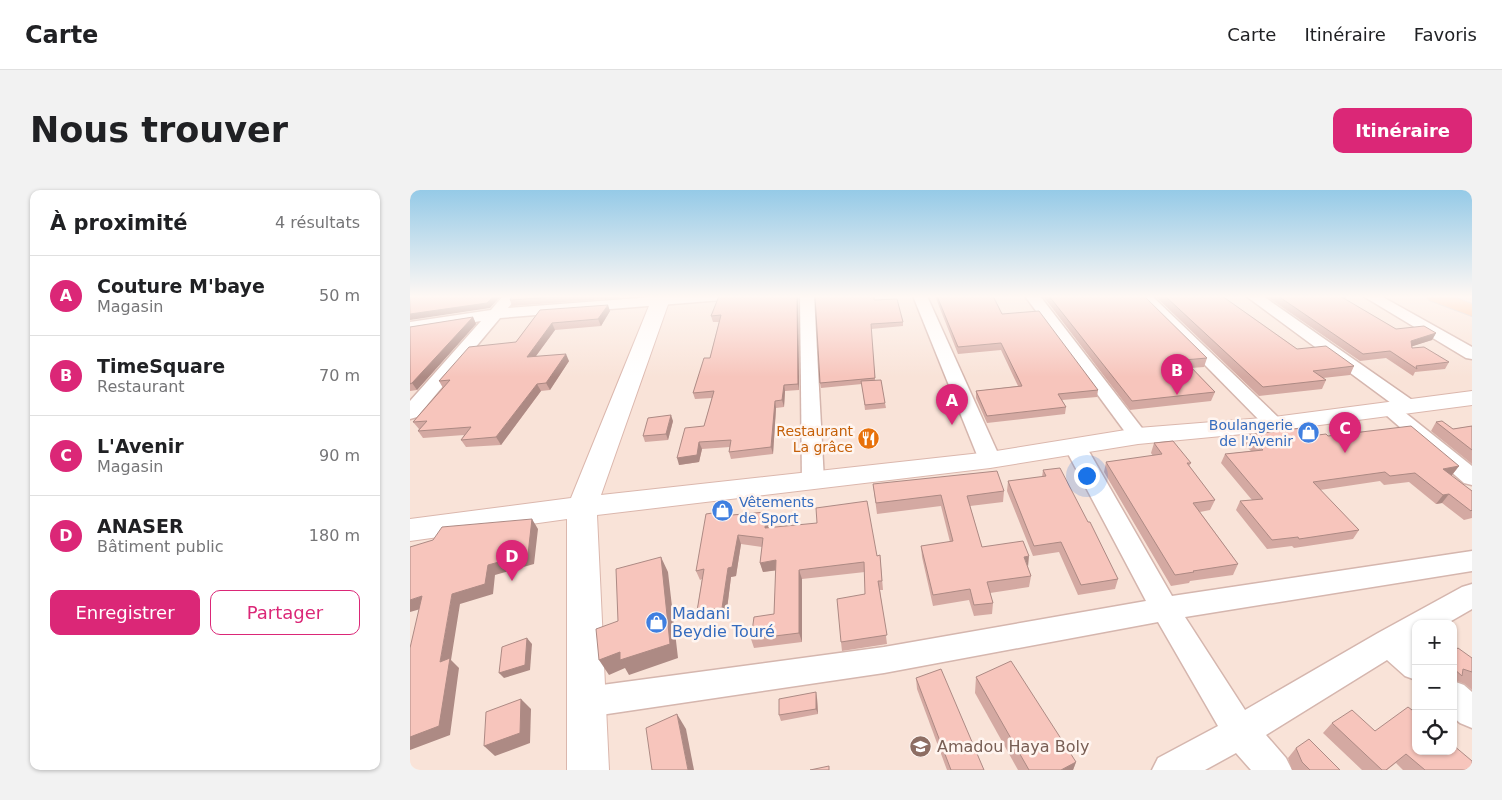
<!DOCTYPE html>
<html lang="fr">
<meta charset="utf-8">
<style>
body{margin:0;font-family:"DejaVu Sans",sans-serif;background:#f2f2f2;color:#202124}
.controls{position:absolute;right:15px;bottom:15px;display:grid;overflow:hidden;border-radius:10px;box-shadow:0 1px 4px #0004}
.controls button{width:45px;height:45px;display:grid;place-items:center;padding:0;border:0;border-bottom:1px solid #e0e0e0;background:#fff;color:#202124;font:25px sans-serif}
.you{position:absolute;left:676px;top:285px;width:18px;height:18px;margin:-12px;border:4px solid #fff;border-radius:50%;background:#1a73e8;box-shadow:0 0 0 8px #1a73e833}
.badge{display:grid;place-items:center;width:32px;height:32px;border-radius:50%;background:#db2777;color:#fff;font-size:16px;font-weight:700}
.pin{position:absolute;translate:-50% -41px;filter:drop-shadow(0 1px 2px #0008)}
.pin::after{content:'';position:absolute;top:26px;width:18px;height:15px;background:inherit;clip-path:polygon(0 0,100% 0,50% 100%)}
.list{margin:0;padding:0;list-style:none}
h2{display:flex;justify-content:space-between;align-items:center;height:65px;margin:0;padding:0 20px;font-size:21px}
h2 small{font-size:16px;font-weight:400;color:#757577}
.list li{display:grid;grid-template-columns:32px 1fr auto;gap:15px;align-items:center;box-sizing:border-box;height:80px;padding:0 20px;border-top:1px solid #e0e0e0}
.list b{display:block;font-size:19px;white-space:nowrap}
.list p{margin:0;font-size:16px;white-space:nowrap;color:#757577}
.list em{font-size:16px;font-style:normal;color:#757577}
.actions{display:flex;gap:10px;padding:15px 20px}
.actions a{flex:1;padding:11px 0;border:1px solid #db2777;border-radius:10px;text-align:center;font-size:18px;color:#db2777}
.actions .main{background:#db2777;color:#fff}
.icon{flex:none;width:28px;height:28px;fill:none;stroke:currentColor;stroke-width:2;stroke-linecap:round;stroke-linejoin:round}
.map{position:relative;flex:none;width:1062px;height:580px;overflow:hidden;border-radius:10px}
header{display:flex;align-items:center;gap:30px;box-sizing:border-box;height:70px;padding:0 25px;background:#fff;border-bottom:1px solid #e0e0e0}
header strong{font-size:24px}
nav{display:flex;gap:28px;margin-inline-start:auto;font-size:18px}
.intro{display:flex;align-items:center;justify-content:space-between;box-sizing:border-box;height:120px;padding:0 30px}
h1{margin:0;font-size:35px}
.button{padding:12px 22px;border-radius:10px;background:#db2777;color:#fff;font-size:18px;font-weight:700}
main{display:flex;gap:30px;padding:0 30px}
aside{flex:1;background:#fff;border-radius:10px;box-shadow:0 1px 4px #0004}
.map>svg:first-child{display:block}
</style>
<header>
<strong>Carte</strong>
<nav><a>Carte</a><a>Itinéraire</a><a>Favoris</a></nav>
</header>
<div class="intro"><h1>Nous trouver</h1><a class="button">Itinéraire</a></div>
<main>
<aside>
<h2>À proximité<small>4 résultats</small></h2>
<ul class="list">
<li><span class="badge">A</span><div><b>Couture M'baye</b><p>Magasin</p></div><em>50 m</em></li>
<li><span class="badge">B</span><div><b>TimeSquare</b><p>Restaurant</p></div><em>70 m</em></li>
<li><span class="badge">C</span><div><b>L'Avenir</b><p>Magasin</p></div><em>90 m</em></li>
<li><span class="badge">D</span><div><b>ANASER</b><p>Bâtiment public</p></div><em>180 m</em></li>
</ul>
<div class="actions"><a class="main">Enregistrer</a><a>Partager</a></div>
</aside>
<div class="map">
<svg width="1062" height="580" viewBox="0 0 1062 580">
<rect width="100%" height="100%" fill="#fef0e7"/>
<path fill="#f9e3d8" fill-rule="evenodd" d="M0,106H1062V580H0ZM1006,434H1043V561H1006Z"/>
<g fill="none" stroke-linecap="round" stroke-linejoin="round">
<defs>
<g id="street">
<polygon points="93,106 108,106 98,118 255,106 319,106 312,110 90,128 7,227 0,229 0,211 71,131 0,142 0,132 81,120"/>
<polygon points="390,106 404,106 414,291 411,296 403,298 395,296 392,291"/>
<polygon points="503,106 517,106 591,270 588,275 580,277 572,275 569,270"/>
<polygon points="615,106 630,106 735,242 738,246 735,250 728,252 721,250"/>
<polygon points="727,106 742,106 871,230 874,234 871,238 864,240 857,238"/>
<polygon points="836,106 853,106 1005,212 1008,216 1005,220 993,221 1062,276 1062,295 1054,293 968,218 971,214 981,213"/>
<polygon points="953,106 971,106 1062,157 1062,169 1056,168"/>
<polygon points="666,252 673,253 677,258 762,406 1062,361 1062,381 775,427 835,520 968,443 1052,397 1062,394 1062,419 1036,434 1006,434 1006,452 1002,454 1006,457 1006,490 995,486 977,470 856,545 876,568 882,580 841,580 826,563 795,580 742,580 748,568 808,536 748,432 474,483 177,527 166,523 161,512 166,501 177,497 474,457 736,411 655,258 659,253"/>
<polygon points="1043,491 1054,495 1062,502 1062,538 1050,533 1043,527"/>
</g>
<polygon id="secondary" points="243,106 261,106 191,305 580,262 728,238 864,227 1062,201 1062,215 864,241 728,254 580,278 187,325 199,580 157,580 157,329 0,351 0,329 161,308"/>
<polygon id="primary" points="1016,106 1042,106 1062,114 1062,126 1019,110"/>
</defs>
<use href="#street" stroke="#d5b6ae" stroke-width="3"/>
<use href="#secondary" stroke="#dbb7ad" stroke-width="2"/>
<use href="#primary" stroke="#dacdcc" stroke-width="2"/>
<use href="#street" fill="#fff" fill-rule="evenodd"/>
<use href="#secondary" fill="#fff" fill-rule="evenodd"/>
<use href="#primary" fill="#ffc49e" fill-rule="evenodd"/>
</g>
<g fill="#d4a9a2">
<polygon points="102,106 210,106 209,108 102,116 100,110"/>
<polygon points="388,106 389,200 375,201 374,217 366,218 363,264 321,269 319,262 320,257 292,259 289,272 269,275 294,236 302,208 285,209 283,203 300,168 309,132 303,132 301,126"/>
<polygon points="525,106 583,106 592,124 688,200 687,207 652,210 656,217 655,224 577,233 566,208 566,201 608,196 591,160 548,164"/>
<polygon points="633,106 734,106 797,168 794,177 781,178 805,202 801,211 720,220"/>
<polygon points="745,106 812,106 887,159 944,176 940,185 913,188 916,190 912,199 849,206"/>
<polygon points="856,106 937,106 936,108 933,108 986,139 1026,143 1022,150 1002,156 1002,158 1039,172 1035,179 1005,182 1003,186 976,168 950,171"/>
<polygon points="464,110 493,132 493,136 461,139 465,190 475,213 476,218 455,220 452,194 411,198 410,193"/>
<polygon points="130,120 200,121 191,136 145,140 126,166 159,171 140,200 131,201 91,255 56,257 51,250 54,245 13,248 8,241 9,239 3,232 33,198 29,191 106,152"/>
<polygon points="63,127 66,134 7,200 0,201 0,137"/>
<polygon points="263,231 258,250 235,252 233,246"/>
<polygon points="1026,232 1043,239 1062,236 1062,274 1021,241"/>
<polygon points="838,245 918,246 1049,276 1042,285 1041,286 1062,301 1062,328 1054,330 1032,313 1026,314 999,292 974,295 970,291 910,300 949,340 943,349 884,358 882,356 857,359 826,320 830,311 842,310 811,273 815,264 841,261 834,254"/>
<polygon points="744,253 781,273 779,276 805,310 800,320 790,322 828,374 823,385 780,391 779,393 761,396 694,282 696,272 743,266 741,263"/>
<polygon points="633,280 678,332 708,389 705,399 668,405 649,362 623,366 597,301 598,291 632,287"/>
<polygon points="463,294 594,301 593,312 560,316 572,357 618,377 621,386 619,397 580,403 583,413 582,424 564,426 559,410 523,416 512,367 511,356 540,352 531,316 467,324"/>
<polygon points="356,322 359,331 358,338 467,366 470,365 473,400 470,400 477,454 432,461 431,452 455,404 455,382 392,389 392,452 344,458 341,449 364,424 366,380 353,382 350,373 352,357 331,354 326,386 321,387 316,427 291,430 287,421 292,389 290,390 286,381 324,325"/>
<polygon points="1043,461 1062,468 1062,500 1055,494 1047,491 1043,494"/>
<polygon points="566,487 666,572 663,580 608,580 565,503"/>
<polygon points="506,488 574,580 537,580 507,499"/>
<polygon points="407,508 408,524 371,531 369,525"/>
<polygon points="922,533 965,541 1062,580 993,580 986,573 977,580 952,580 913,543"/>
<polygon points="886,558 930,580 882,580 878,568"/>
</g>
<g fill="#ad8a84">
<polygon points="84,106 91,106 80,118 0,130 0,124"/>
<polygon points="387,106 388,106 389,200 388,194"/>
<polygon points="198,115 200,121 191,136 188,129"/>
<polygon points="63,127 66,134 7,200 2,193"/>
<polygon points="142,133 145,140 120,174 117,167"/>
<polygon points="1026,143 1022,150 997,158 1001,151"/>
<polygon points="156,164 159,171 140,200 136,193"/>
<polygon points="127,194 131,201 91,255 86,247"/>
<polygon points="374,195 375,201 374,217 372,210"/>
<polygon points="365,211 366,218 363,264 361,257"/>
<polygon points="261,225 263,231 258,250 256,244"/>
<polygon points="289,252 292,259 289,272 269,275 267,268"/>
<polygon points="1049,276 1042,285 1026,288 1033,279"/>
<polygon points="1039,304 1032,313 1026,314 1033,305"/>
<polygon points="356,322 359,331 357,347 355,338"/>
<polygon points="122,329 128,339 124,374 85,385 83,404 50,414 41,470 49,478 40,545 0,560 0,547 30,472 42,404 78,375"/>
<polygon points="328,345 331,354 326,386 321,387 316,427 312,418 318,378"/>
<polygon points="619,366 618,377 614,367"/>
<polygon points="251,367 258,382 268,468 219,485 215,478 199,485 189,470"/>
<polygon points="366,370 369,380 353,382 350,373"/>
<polygon points="389,380 392,389 392,452 389,443"/>
<polygon points="12,406 21,416 0,422 0,410"/>
<polygon points="117,448 122,454 120,480 94,488 89,483"/>
<polygon points="406,502 407,508 408,524 406,519"/>
<polygon points="111,509 121,519 120,553 85,566 74,556"/>
<polygon points="267,524 276,539 284,580 278,580"/>
<polygon points="666,572 663,580 651,580"/>
</g>
<g fill="#f7c5bc" stroke="#ad8a84">
<polygon points="0,106 84,106 77,113 0,124"/>
<polygon points="102,106 158,106 100,110"/>
<polygon points="309,106 387,106 388,194 374,195 372,210 365,211 361,257 319,262 321,250 289,252 287,265 267,268 275,238 294,236 304,201 283,203 294,168 300,168 311,125 301,126"/>
<polygon points="405,106 464,106 464,110 487,109 493,132 461,134 465,188 410,193"/>
<polygon points="527,106 583,106 592,124 629,121 688,200 648,204 656,217 577,226 566,201 612,196 591,153 548,157"/>
<polygon points="639,106 734,106 797,168 774,170 805,202 722,211"/>
<polygon points="755,106 812,106 887,159 916,156 944,176 903,181 916,190 853,197"/>
<polygon points="868,106 930,106 986,139 1014,136 1026,143 1001,151 1002,158 1014,157 1039,172 1006,176 1007,179 980,161 953,164"/>
<polygon points="198,115 188,129 142,133 117,167 156,164 136,193 127,194 86,247 51,250 61,237 8,241 17,231 3,232 40,190 29,191 59,157 106,152 130,120"/>
<polygon points="63,127 2,193 0,194 0,137"/>
<polygon points="471,190 475,213 455,215 451,191"/>
<polygon points="261,225 256,244 233,246 238,228"/>
<polygon points="1032,231 1043,239 1062,236 1062,260 1026,232"/>
<polygon points="1001,236 1049,276 1033,279 1062,301 1062,320 1061,321 1039,304 1033,305 1005,283 980,286 975,282 903,292 949,340 889,349 888,347 862,350 830,311 853,309 815,264 853,260 838,245 899,237 908,245 916,244 918,246"/>
<polygon points="763,251 781,273 777,273 805,310 783,313 828,374 783,381 784,382 765,385 696,272 752,264 744,253"/>
<polygon points="650,278 678,332 680,332 708,389 671,395 651,352 624,356 598,291 636,286 633,280"/>
<polygon points="587,281 594,301 557,306 572,357 613,351 619,366 614,367 621,386 577,392 583,413 564,415 560,399 523,405 511,356 543,351 531,305 466,313 463,294"/>
<polygon points="457,311 467,366 470,365 472,391 468,391 477,445 431,452 427,409 455,404 454,372 389,380 389,443 341,449 344,427 364,424 366,370 350,373 353,348 328,345 322,377 318,378 312,418 287,421 294,379 286,381 296,324 322,320 322,325 356,322 355,338 407,333 406,318"/>
<polygon points="122,329 118,364 78,375 75,394 42,404 30,472 40,468 29,536 0,547 0,458 12,406 0,410 0,357 23,350 32,337"/>
<polygon points="251,367 260,454 210,470 210,462 189,470 186,439 208,431 206,379"/>
<polygon points="117,448 115,475 89,483 92,457"/>
<polygon points="1048,458 1062,468 1062,482 1053,479 1052,486 1043,478 1043,461"/>
<polygon points="601,471 666,572 651,580 619,580 566,487"/>
<polygon points="531,479 574,580 541,580 506,488"/>
<polygon points="406,502 406,519 369,525 369,509"/>
<polygon points="111,509 110,543 74,556 76,522"/>
<polygon points="998,517 1006,523 1006,561 1043,561 1043,555 1062,571 1062,580 1015,580 996,564 976,580 972,580 922,533 942,520 965,541"/>
<polygon points="267,524 278,580 242,580 236,538"/>
<polygon points="899,549 930,580 900,580 892,572 886,558"/>
<polygon points="419,576 419,580 400,580"/>
</g>
<linearGradient id="sky" x2="0" y2="1"><stop stop-color="#95cae7"/><stop offset="0.57" stop-color="#fff8f4"/><stop offset="1" stop-color="#fff8f4" stop-opacity="0"/></linearGradient>
<rect width="1062" height="187" fill="url(#sky)"/>
<defs>
<symbol id="shop-disc" viewBox="-11 -11 22 22"><circle r="9.5" fill="#3f7fe0" stroke="#fff5f0"/><path d="M-5-2.5h2.3a2.7 3.5 0 0 1 5.4 0H5L5.5 6h-11ZM-1.5-2.5h3a1.5 2.3 0 0 0-3 0Z" fill="#fff"/></symbol>
<symbol id="restaurant-disc" viewBox="-11 -11 22 22"><circle r="9.5" fill="#e8710a" stroke="#fff5f0"/><path d="M-5-6h1v4h1v-4h1v4h1v-4h1v5L-1.5 .5V6h-2V.5L-5-1ZM5-6V6H3V1.5H1.5Q1.5-4 5-6Z" fill="#fff"/></symbol>
<symbol id="school-disc" viewBox="-11 -11 22 22"><circle r="9.5" fill="#8d6e63" stroke="#fff5f0"/><path d="M0-5L7-2L0 1L-7-2ZM-4 1L0 2.5L4 1V4Q0 6-4 4Z" fill="#fff"/></symbol>
</defs>
<g fill-rule="evenodd">
<use href="#shop-disc" x="886" y="230" width="25" height="25"/>
<use href="#restaurant-disc" x="446" y="236" width="25" height="25"/>
<use href="#shop-disc" x="300" y="308" width="25" height="25"/>
<use href="#shop-disc" x="234" y="420" width="25" height="25"/>
<use href="#school-disc" x="498" y="544" width="25" height="25"/>
</g>
<g text-anchor="middle" stroke-width="5" stroke-linejoin="round" paint-order="stroke">
<g font-size="14" fill="#366cbe" stroke="#fff5f0" text-anchor="end">
<text x="883" y="240">Boulangerie<tspan x="883" dy="16">de l'Avenir</tspan></text>
<text x="329" y="317" text-anchor="start">Vêtements<tspan x="329" dy="16">de Sport</tspan></text>
</g>
<g font-size="14" fill="#c56008" stroke="#fff5f0" text-anchor="end">
<text x="443" y="246">Restaurant<tspan x="443" dy="16">La grâce</tspan></text>
</g>
<g font-size="16" fill="#366cbe" stroke="#fff5f0" text-anchor="start">
<text x="262" y="429">Madani<tspan x="262" dy="18">Beydie Touré</tspan></text>
</g>
<g font-size="16" fill="#785e54" stroke="#fff5f0" text-anchor="start">
<text x="527" y="562">Amadou Haya Boly</text>
</g>
</g>
</svg>
<div class="controls">
<button>+</button>
<button>−</button>
<button><svg class="icon" aria-label="locate" viewBox="0 0 24 24"><circle cx="12" cy="12" r="6"/><path d="M12 2v4M12 18v4M2 12h4M18 12h4"/></svg></button>
</div>
<div class="you"></div>
<div class="pin badge" style="left:542px;top:235px">A</div>
<div class="pin badge" style="left:767px;top:205px">B</div>
<div class="pin badge" style="left:935px;top:263px">C</div>
<div class="pin badge" style="left:102px;top:391px">D</div>
</div>
</main>
